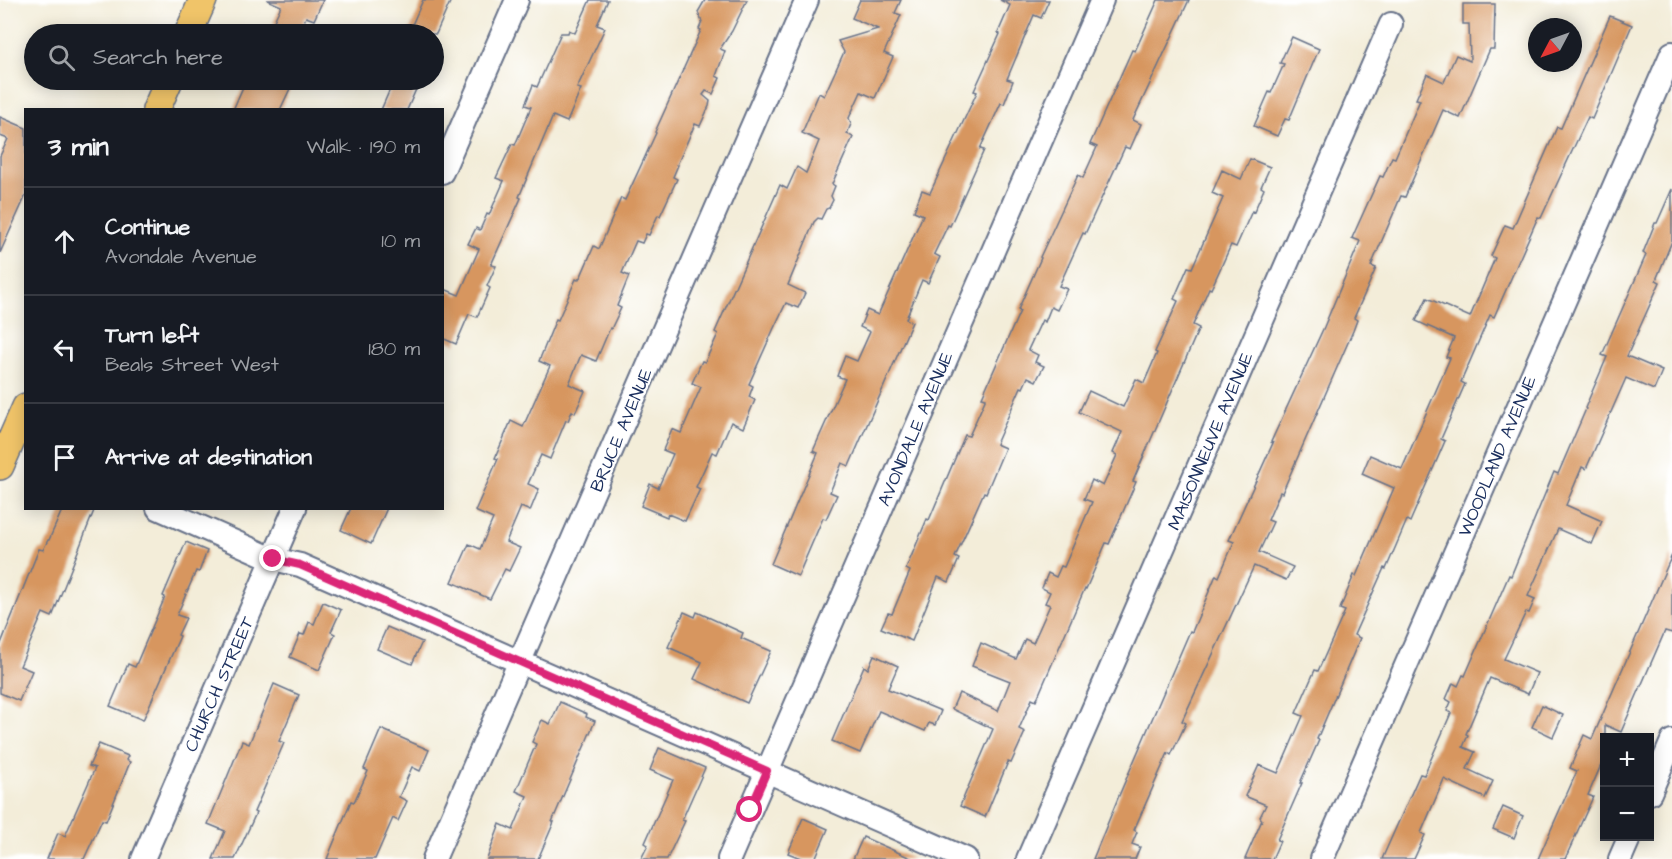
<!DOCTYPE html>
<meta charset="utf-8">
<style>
body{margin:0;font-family:"Architects Daughter",sans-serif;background:#20242c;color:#f1f3f6}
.controls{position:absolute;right:18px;bottom:18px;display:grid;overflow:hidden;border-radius:0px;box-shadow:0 3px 15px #0003}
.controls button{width:54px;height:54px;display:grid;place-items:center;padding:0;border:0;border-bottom:2px solid #363941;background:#171b24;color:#f1f3f6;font:30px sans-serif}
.compass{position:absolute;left:1528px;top:18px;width:54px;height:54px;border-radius:50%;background:#171b24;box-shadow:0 3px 15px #0003;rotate:229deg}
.stop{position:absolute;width:18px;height:18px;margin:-14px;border:4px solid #db2777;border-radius:50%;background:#fff}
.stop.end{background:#db2777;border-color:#fff;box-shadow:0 2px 6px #0008}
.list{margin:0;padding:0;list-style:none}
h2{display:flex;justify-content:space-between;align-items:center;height:78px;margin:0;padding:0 24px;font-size:26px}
h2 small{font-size:20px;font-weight:400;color:#9ea1a6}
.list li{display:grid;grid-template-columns:39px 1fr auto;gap:18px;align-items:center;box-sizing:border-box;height:108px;padding:0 24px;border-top:2px solid #363941}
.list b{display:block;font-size:22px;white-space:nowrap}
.list p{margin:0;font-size:20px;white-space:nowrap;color:#9ea1a6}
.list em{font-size:20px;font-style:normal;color:#9ea1a6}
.icon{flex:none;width:33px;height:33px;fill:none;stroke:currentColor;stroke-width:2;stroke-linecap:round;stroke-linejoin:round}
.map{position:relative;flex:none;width:1672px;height:859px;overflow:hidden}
.search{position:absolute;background:#171b24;box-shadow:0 3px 15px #0003;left:24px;top:24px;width:420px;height:66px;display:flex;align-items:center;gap:15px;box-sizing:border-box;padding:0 21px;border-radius:33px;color:#9ea1a6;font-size:22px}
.panel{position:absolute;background:#171b24;box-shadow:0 3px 15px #0003;left:24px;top:108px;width:420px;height:402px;border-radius:0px}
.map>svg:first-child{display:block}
</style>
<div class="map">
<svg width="1672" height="859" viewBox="0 0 1672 859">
<rect width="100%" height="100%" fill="#fff"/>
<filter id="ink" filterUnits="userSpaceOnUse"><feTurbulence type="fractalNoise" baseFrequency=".0167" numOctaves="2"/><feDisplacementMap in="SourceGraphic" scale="12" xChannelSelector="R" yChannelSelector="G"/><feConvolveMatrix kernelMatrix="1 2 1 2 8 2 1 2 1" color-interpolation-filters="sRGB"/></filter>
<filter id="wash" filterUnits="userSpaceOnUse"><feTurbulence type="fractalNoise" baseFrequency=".008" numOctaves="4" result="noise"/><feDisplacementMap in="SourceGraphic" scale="24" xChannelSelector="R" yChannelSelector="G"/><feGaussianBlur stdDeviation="1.35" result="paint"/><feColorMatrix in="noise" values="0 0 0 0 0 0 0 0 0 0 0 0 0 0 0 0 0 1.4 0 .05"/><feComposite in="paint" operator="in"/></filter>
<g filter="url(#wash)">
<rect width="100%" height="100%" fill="#f3edd9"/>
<g id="blocks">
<g fill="#d7965f">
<polygon points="267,0 323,0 314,20 306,17 299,34 273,23 281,6"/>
<polygon points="423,0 451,0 436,34 408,34"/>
<polygon points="590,0 608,0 597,25 605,28 577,88 581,89 567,122 553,116 519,197 521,198 491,265 496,266 487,286 490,288 477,317 469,314 456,344 442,338 442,288 459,295 479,249 468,244 476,228 480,230 487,214 489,215 504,181 496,178 512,144 515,145 531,107 525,105 533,85 537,87 561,33 568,33 569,30 575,33"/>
<polygon points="705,0 747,0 732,31 720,49 725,51 716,76 720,78 713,94 706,91 703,95 710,101 709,106 700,126 695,124 677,165 678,165 673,177 677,179 660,216 658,215 649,235 646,234 642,243 636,241 622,273 629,276 617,306 621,308 611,329 610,328 596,361 581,355 569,384 585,391 575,413 572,411 568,421 566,420 550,459 541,455 528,484 539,489 530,511 521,507 506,542 520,548 509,571 505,569 490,599 452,582 469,544 480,549 493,519 475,511 498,459 495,458 511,421 523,427 550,366 539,361 556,319 558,320 576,279 578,280 581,276 594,246 599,249 621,198 625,200 656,133 655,132 701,30 699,29 702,22 698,12"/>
<polygon points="860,0 901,0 895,13 901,15 884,53 893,57 875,98 861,92 849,118 851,124 847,134 853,137 832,184 835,186 831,196 833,200 829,208 826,209 821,219 818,218 814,222 788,285 805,293 798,308 786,303 774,328 749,384 753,386 749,397 755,400 743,428 731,422 717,454 712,452 696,487 700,489 685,521 668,514 667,517 641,506 650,484 658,488 673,454 663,450 672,429 681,433 701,387 692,383 702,361 705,362 718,334 715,332 780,185 787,189 797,167 806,173 819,141 802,133 819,93 824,96 844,52 838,41 878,29 852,18"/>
<polygon points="1000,0 1049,0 1041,18 1034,15 1007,79 1013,81 1004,104 1001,103 980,149 984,150 950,226 948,225 934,254 940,257 928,283 922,280 906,319 912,322 849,466 842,463 830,492 837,495 826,519 823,518 798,576 771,564 818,453 813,451 845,379 837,376 845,356 857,361 870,332 860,327 867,310 878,315 923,215 914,211 922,190 930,193 977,92 974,91 1000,34 998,33 1010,5"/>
<polygon points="1158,0 1189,0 1133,120 1141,124 1130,149 1125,147 1085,234 1083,233 1059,286 1067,289 1057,310 1051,307 1045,322 1042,320 1028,350 1038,355 1035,362 1044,366 1036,381 1028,377 1023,388 1021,387 996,444 1005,448 986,493 984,492 955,557 959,559 949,582 938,577 912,641 881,628 888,613 892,614 910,571 906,569 927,519 929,520 965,435 969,436 986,398 982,397 1020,311 1018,310 1041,258 1040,257 1078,175 1083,178 1097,147 1090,144 1132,50 1135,51"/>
<polygon points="1463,4 1495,4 1494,49 1490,49 1460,118 1443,110 1405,197 1401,196 1371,266 1376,268 1354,318 1357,320 1353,331 1282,493 1280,492 1268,520 1273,522 1259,552 1293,567 1286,580 1254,566 1182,721 1186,723 1171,755 1168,753 1134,830 1137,832 1132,844 1140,847 1135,859 1093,859 1118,798 1190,631 1192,632 1216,575 1219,577 1234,542 1229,540 1273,443 1271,442 1324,327 1360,241 1352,238 1380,176 1383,177 1392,157 1395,158 1420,100 1416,99 1427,74 1444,82 1456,55 1470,61 1469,24 1463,24"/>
<polygon points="1610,16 1632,25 1592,119 1588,117 1541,218 1538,217 1494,317 1490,315 1461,382 1465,384 1441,439 1445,441 1410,522 1407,520 1386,569 1384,568 1354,635 1360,638 1317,739 1319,740 1300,783 1302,783 1277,840 1280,841 1272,859 1245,859 1262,820 1260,817 1266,805 1245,796 1259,765 1278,773 1303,716 1296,713 1315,670 1318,671 1345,611 1340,609 1354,575 1356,576 1394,488 1362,474 1370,455 1402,469 1450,358 1446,357 1454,338 1416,321 1427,298 1470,317 1495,258 1491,256 1505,225 1513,228 1557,127 1561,128"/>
<polygon points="1292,37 1319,49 1289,120 1285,119 1277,136 1254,126 1269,92 1271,93 1284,64 1280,63"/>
<polygon points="246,80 294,80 280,110 233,110"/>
<polygon points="394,80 420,80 407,110 381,110"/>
<polygon points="0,117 26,128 26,195 0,253 0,156 8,139 0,136"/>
<polygon points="1250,159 1270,167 1261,187 1264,189 1254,212 1252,211 1236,247 1231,245 1211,289 1209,288 1193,325 1199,328 1133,481 1136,482 1109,544 1106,543 1086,589 1085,588 1036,701 1032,699 1019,729 1025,732 1011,763 1008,762 985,817 960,806 993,729 952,709 959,693 998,711 1010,681 972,666 981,643 1016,659 1025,639 1033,643 1050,605 1045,603 1050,592 1042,588 1048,573 1056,577 1061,566 1064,567 1092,502 1084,499 1092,480 1103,486 1117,455 1113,453 1122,432 1079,412 1089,391 1123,407 1136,379 1144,383 1157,353 1155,352 1178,301 1174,299 1188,267 1192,268 1223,198 1212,193 1222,170 1241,179"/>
<polygon points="1672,189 1672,241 1656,280 1660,282 1627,356 1662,371 1654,390 1626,378 1586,469 1582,467 1566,505 1602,521 1592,544 1558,529 1528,596 1535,599 1529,613 1526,612 1504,659 1537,673 1528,694 1490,678 1466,734 1468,735 1463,747 1475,752 1467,769 1493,781 1485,798 1444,779 1421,833 1425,835 1414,859 1382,859 1420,774 1424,775 1451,713 1447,711 1451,702 1446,699 1453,683 1458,686 1463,675 1465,676 1509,575 1511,576 1554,472 1558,474 1586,409 1585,408 1607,357 1602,355 1646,255 1643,253 1655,223 1657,223"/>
<polygon points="63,508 95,508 52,617 43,613 20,666 32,671 19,701 0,693 0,646 39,549 43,550 48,540 49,540"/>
<polygon points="351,508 387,508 371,544 341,530"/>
<polygon points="186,542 207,551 199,572 196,571 177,615 186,618 178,635 180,636 143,720 110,706 128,664 135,667 165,597 163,596"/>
<polygon points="1672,555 1672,633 1665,631 1621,732 1605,725 1605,756 1588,795 1593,797 1565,859 1538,859 1577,771 1570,768 1584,735 1592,739"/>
<polygon points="323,602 341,610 331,632 335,634 319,670 290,657 300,634 304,635 309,622 314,624"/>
<polygon points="684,612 695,617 697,612 743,633 741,638 771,651 747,703 694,679 702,662 668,647"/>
<polygon points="387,627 422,642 412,664 377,649"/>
<polygon points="874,655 898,666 888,689 941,711 935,725 929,723 925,731 879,711 860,753 832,741 864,666 868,669"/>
<polygon points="274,684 299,695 279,741 284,743 254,812 256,813 235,859 213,859 225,831 208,824 242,741 249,744"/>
<polygon points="560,702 587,714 586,717 595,721 552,822 554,822 538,859 487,859 500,824 513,830 527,796 516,791 536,744 532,742 542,720 550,724"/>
<polygon points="1542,705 1563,715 1553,737 1532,727"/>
<polygon points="381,729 429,750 420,771 412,767 399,797 407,801 398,821 393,818 375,859 327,859 351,801 354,802 368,771 364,769"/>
<polygon points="99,744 128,756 126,760 130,762 106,821 102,820 84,859 47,859 58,833 65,836 95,768 89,766"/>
<polygon points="659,748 705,768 682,820 685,821 667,859 641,859 648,845 645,843 673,780 650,770"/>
<polygon points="1503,807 1523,816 1514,838 1493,829"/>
<polygon points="803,818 828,829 815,859 803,859 788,853"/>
<polygon points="863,837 913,859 853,859"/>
</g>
</g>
</g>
<g filter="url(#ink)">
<use href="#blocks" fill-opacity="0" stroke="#677289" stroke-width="1.5"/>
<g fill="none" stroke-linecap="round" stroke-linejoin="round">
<defs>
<g id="minor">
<polyline points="442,172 517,0"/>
<polyline points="158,508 273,559 300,565 966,859"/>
<polyline points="1650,793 1672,741"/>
<polyline points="143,859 295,508"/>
<polyline points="434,859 807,0"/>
<polyline points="729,859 1102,0"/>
<polyline points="1028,859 1391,24"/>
<polyline points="1322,859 1672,53"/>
<polyline points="1620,859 1630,836"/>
</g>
<g id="major">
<polyline points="188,34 203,0"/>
<polyline points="156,110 169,80"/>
<polyline points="0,466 26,407"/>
</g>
</defs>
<use href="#minor" stroke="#677289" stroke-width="26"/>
<use href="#major" stroke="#677289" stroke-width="30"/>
<use href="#minor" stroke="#fff" stroke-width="22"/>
<use href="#major" stroke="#f0c469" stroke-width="27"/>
</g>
</g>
<g fill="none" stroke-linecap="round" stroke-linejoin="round" filter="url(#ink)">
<polyline stroke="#db2777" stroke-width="8" points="273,559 300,565 767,771 750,810"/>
</g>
<g text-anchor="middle" stroke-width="4.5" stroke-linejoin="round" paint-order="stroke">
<g font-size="18" fill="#1b2f5e" stroke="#fff">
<text transform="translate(915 429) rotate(-67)" y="6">AVONDALE AVENUE</text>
<text transform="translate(621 430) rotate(-67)" y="6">BRUCE AVENUE</text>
<text transform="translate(1210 441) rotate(-67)" y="6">MAISONNEUVE AVENUE</text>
<text transform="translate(1497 456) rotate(-67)" y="6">WOODLAND AVENUE</text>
<text transform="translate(219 684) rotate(-66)" y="6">CHURCH STREET</text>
</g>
</g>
</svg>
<div class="controls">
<button>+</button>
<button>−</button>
</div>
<svg class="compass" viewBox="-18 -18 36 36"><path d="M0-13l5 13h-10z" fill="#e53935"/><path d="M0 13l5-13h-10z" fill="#9ea1a6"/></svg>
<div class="stop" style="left:750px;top:810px"></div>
<div class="stop end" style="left:273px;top:559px"></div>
<div class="search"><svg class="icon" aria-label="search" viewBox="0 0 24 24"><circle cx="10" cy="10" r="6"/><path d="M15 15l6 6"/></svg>Search here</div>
<section class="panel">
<h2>3 min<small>Walk · 190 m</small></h2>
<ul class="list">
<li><svg class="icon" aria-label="ahead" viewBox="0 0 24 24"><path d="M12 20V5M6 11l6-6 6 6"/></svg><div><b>Continue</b><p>Avondale Avenue</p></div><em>10 m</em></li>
<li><svg class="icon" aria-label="left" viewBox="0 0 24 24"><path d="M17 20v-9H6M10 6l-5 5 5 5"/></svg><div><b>Turn left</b><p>Beals Street West</p></div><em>180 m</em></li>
<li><svg class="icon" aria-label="arrive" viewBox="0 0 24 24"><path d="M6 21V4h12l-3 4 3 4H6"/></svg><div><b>Arrive at destination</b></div></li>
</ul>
</section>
</div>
